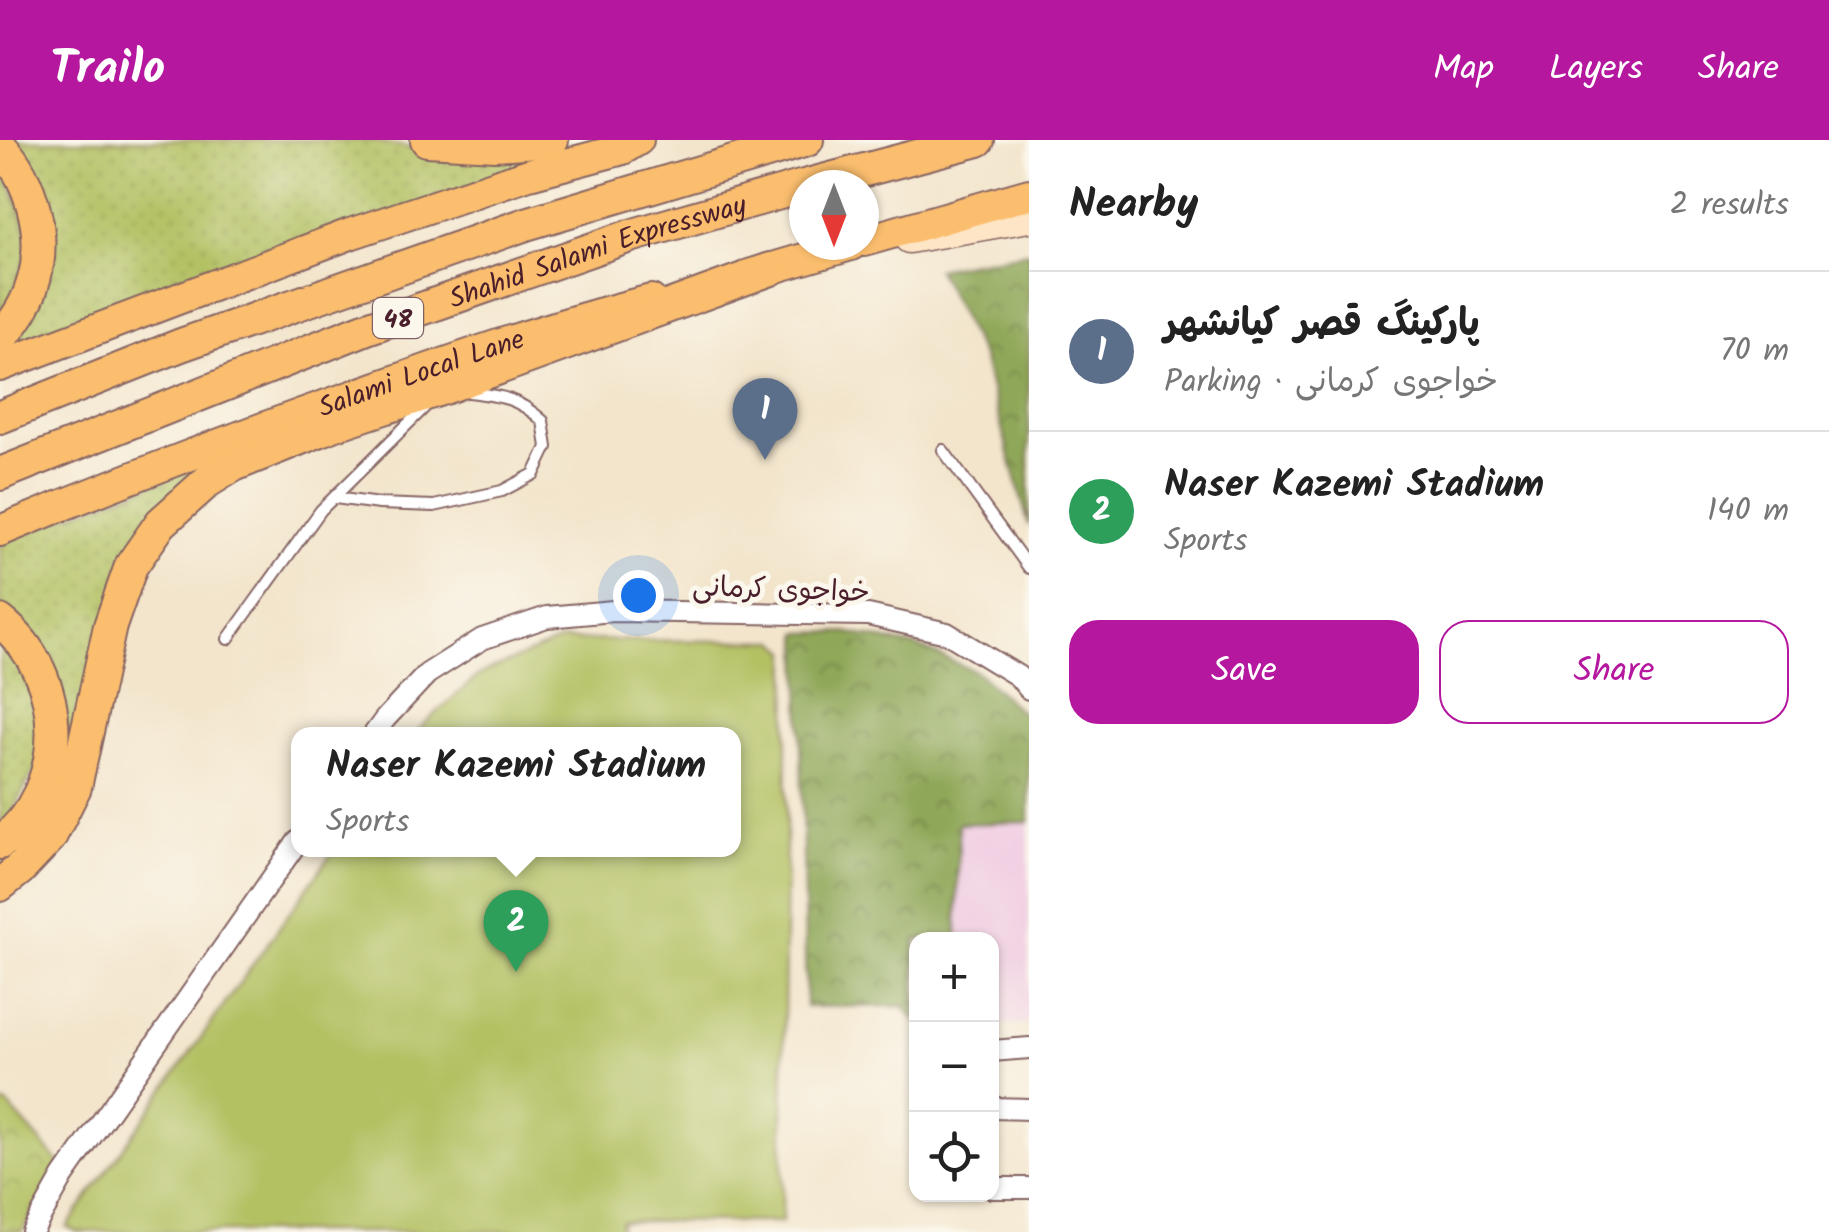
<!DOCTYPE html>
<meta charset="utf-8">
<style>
body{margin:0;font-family:Kalam,"Playpen Sans Arabic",sans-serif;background:#f6f6f6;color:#222}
.controls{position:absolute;right:30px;bottom:30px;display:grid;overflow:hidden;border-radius:20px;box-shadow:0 2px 8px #0004}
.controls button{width:90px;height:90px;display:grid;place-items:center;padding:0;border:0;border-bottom:2px solid #e0e0e0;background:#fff;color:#222;font:50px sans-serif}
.compass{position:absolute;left:789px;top:30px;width:90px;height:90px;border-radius:50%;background:#fff;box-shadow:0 2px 8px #0004;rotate:180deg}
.you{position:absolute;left:638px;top:455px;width:35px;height:35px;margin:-25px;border:8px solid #fff;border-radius:50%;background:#1a73e8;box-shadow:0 0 0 15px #1a73e833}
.badge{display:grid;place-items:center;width:65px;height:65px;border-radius:50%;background:#b5179e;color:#fff;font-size:32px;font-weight:700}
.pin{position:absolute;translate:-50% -82px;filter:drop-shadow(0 2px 5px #0008)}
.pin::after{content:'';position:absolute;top:52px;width:35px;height:30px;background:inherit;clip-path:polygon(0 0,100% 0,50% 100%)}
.popup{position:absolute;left:291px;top:587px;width:450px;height:130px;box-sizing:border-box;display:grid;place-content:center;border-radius:20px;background:#fff;filter:drop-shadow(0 2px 8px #0005);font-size:32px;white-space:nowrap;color:#767676}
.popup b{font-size:38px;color:#222}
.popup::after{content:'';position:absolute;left:50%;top:100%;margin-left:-20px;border:20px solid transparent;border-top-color:#fff}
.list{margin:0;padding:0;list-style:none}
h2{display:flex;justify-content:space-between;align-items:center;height:130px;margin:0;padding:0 40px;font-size:42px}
h2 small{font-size:32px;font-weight:400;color:#767676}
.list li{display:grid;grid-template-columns:65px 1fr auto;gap:30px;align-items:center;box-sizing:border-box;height:160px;padding:0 40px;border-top:2px solid #e0e0e0}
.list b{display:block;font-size:38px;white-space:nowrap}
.list p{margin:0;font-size:32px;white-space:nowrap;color:#767676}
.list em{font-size:32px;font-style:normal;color:#767676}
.actions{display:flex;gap:20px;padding:30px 40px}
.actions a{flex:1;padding:22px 0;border:2px solid #b5179e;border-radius:30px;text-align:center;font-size:35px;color:#b5179e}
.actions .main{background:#b5179e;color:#fff}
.icon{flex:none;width:55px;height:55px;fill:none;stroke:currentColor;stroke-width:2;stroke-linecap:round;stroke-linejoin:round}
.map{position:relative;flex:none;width:1029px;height:1092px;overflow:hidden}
header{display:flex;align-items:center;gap:60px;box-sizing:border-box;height:140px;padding:0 50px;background:#b5179e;color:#fff}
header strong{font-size:48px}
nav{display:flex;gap:55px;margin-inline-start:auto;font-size:35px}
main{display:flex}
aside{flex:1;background:#fff}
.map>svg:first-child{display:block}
</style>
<header>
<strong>Trailo</strong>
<nav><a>Map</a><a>Layers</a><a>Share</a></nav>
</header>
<main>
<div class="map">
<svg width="1029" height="1092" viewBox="0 0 1029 1092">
<defs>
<pattern id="grass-dots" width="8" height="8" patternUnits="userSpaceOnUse" patternTransform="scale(2.5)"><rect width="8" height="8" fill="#b4c163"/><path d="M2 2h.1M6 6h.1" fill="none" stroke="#9ca556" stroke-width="1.8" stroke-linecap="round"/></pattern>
<pattern id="forest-crowns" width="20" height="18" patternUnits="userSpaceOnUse" patternTransform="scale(2.5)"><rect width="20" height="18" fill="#8fa759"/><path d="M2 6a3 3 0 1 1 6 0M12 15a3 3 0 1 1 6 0" fill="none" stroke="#77874a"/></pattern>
<pattern id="park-crowns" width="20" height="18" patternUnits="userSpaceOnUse" patternTransform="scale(2.5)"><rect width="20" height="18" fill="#b4c163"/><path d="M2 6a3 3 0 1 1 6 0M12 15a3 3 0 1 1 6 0" fill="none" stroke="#9ca556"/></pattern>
</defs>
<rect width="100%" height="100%" fill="#fbf7ec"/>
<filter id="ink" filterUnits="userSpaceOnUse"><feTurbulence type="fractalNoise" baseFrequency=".01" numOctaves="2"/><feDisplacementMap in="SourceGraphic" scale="20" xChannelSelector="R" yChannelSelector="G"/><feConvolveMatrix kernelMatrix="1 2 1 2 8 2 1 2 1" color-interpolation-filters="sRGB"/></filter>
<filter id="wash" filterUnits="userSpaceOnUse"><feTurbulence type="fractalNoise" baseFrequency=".0048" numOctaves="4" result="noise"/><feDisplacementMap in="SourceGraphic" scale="40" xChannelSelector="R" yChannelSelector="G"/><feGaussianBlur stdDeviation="2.25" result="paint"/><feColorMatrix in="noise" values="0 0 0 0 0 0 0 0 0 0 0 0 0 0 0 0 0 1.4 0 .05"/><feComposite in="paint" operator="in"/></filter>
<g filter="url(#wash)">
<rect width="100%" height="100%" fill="#f3e5cc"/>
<polygon fill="#f1d0e3" points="1029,682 1029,884 992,885 992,800 957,800 959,684"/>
<g fill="url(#grass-dots)" stroke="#7f7047" stroke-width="2.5">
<path d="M8,0H367C395,5 423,11 451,13C503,15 555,9 606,2L50,198L0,209L34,158Z"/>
<polygon points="0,15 31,104 0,187"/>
<polygon points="216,320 172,356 53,667 0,729 0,711 59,608 0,472 0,401"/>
<polygon points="0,489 21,510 46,608 0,695"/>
</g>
<g fill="url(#forest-crowns)" stroke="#6c6342" stroke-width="2.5">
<polygon points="1029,112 1029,386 982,217 937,129"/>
<polygon points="846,492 919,507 977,532 1029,579 1029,682 959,684 957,799 916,800 916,881 903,866 806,867 799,493"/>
</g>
<polygon fill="url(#park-crowns)" stroke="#7f7047" stroke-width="2.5" points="0,964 7,964 61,1025 22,1092 0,1092"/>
<polygon fill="#b4c163" stroke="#7f7047" stroke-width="2.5" points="562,500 776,501 788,511 782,1082 621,1081 620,1092 77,1092 67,1087 334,710 734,710 734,594 416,594 424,584 480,534"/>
</g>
<g filter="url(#ink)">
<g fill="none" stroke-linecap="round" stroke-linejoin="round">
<defs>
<g id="service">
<polyline points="943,310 1029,428"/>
<path d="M335,358L379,364L434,366L502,351L534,334L547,307L543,281C518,258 502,256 469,252"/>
<polyline points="228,499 321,370 425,267"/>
</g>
<g id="minor">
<polyline points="374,594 385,579 427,534 482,499 547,477 613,471 868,475 947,493 1018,536 1029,549"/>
<polyline points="992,911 1029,908"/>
<polyline points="992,968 1029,969"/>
<polyline points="992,1048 1029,1048"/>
<polyline points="32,1092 63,1037 298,701"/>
</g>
<polyline id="secondary" points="909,99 1029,78"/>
<g id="primary">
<polyline points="864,101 1029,54"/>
<polyline points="749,135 851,105"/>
<polyline points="0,226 350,94 529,34 623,9 638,0"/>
<path id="s1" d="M0,391C117,342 235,297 355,255C453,220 550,185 651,160"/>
</g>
<g id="trunk">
<polyline points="427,0 495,4 552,0"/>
<path d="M0,6C33,41 48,99 32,146C26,167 13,183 0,200"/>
<polyline points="808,45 978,0"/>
<polyline points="0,277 181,205 526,84 807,0"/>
<path id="s2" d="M0,334L367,188L630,96L804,46"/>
<path d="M0,481C69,535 71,649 0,703"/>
<polyline points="0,745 20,729 50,697 75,647 110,486 131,426 161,383 208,341 234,325 333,285 444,248 771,129"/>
</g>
</defs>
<use href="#service" stroke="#856463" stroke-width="14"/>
<use href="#minor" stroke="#856463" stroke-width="24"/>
<use href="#secondary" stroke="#856463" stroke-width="31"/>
<use href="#primary" stroke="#856463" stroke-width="34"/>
<use href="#trunk" stroke="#856463" stroke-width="36"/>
<use href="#service" stroke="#fff" stroke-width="10"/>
<use href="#minor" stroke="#fff" stroke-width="20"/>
<use href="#secondary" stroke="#fde5c5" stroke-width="28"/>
<use href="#primary" stroke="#fbbe6e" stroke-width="30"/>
<use href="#trunk" stroke="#fbbe6e" stroke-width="32"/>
</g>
</g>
<g text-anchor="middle" stroke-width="10" stroke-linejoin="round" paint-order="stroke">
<rect fill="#fbf7ec" stroke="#7f6065" stroke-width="2.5" x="373" y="158" width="50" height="40" rx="8"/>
<g font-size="25" font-weight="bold" fill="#4a1f2b">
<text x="398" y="187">48</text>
</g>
<g font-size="28" fill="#4a1f2b" stroke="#fbf7ec">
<text dy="10" stroke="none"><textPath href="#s2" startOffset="638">Shahid Salami Expressway</textPath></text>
<text dy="10" stroke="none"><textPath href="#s1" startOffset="450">Salami Local Lane</textPath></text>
<text transform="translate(781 448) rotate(2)" y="10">خواجوی کرمانی</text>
</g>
</g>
</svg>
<div class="controls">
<button>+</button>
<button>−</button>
<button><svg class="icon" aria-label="locate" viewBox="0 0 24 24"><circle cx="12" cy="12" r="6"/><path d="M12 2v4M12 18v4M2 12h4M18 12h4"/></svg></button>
</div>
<svg class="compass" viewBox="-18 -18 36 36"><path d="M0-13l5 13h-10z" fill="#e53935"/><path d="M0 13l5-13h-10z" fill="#767676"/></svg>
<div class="you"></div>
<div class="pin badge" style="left:765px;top:320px;background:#5c6f8a">1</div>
<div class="pin badge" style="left:516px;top:832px;background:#2e9e5b">2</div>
<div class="popup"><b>Naser Kazemi Stadium</b>Sports</div>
</div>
<aside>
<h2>Nearby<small>2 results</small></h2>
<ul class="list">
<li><span class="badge" style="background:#5c6f8a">1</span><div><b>پارکینگ قصر کیانشهر</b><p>Parking · خواجوی کرمانی</p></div><em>70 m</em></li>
<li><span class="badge" style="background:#2e9e5b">2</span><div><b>Naser Kazemi Stadium</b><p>Sports</p></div><em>140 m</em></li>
</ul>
<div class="actions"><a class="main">Save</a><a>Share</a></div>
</aside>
</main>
